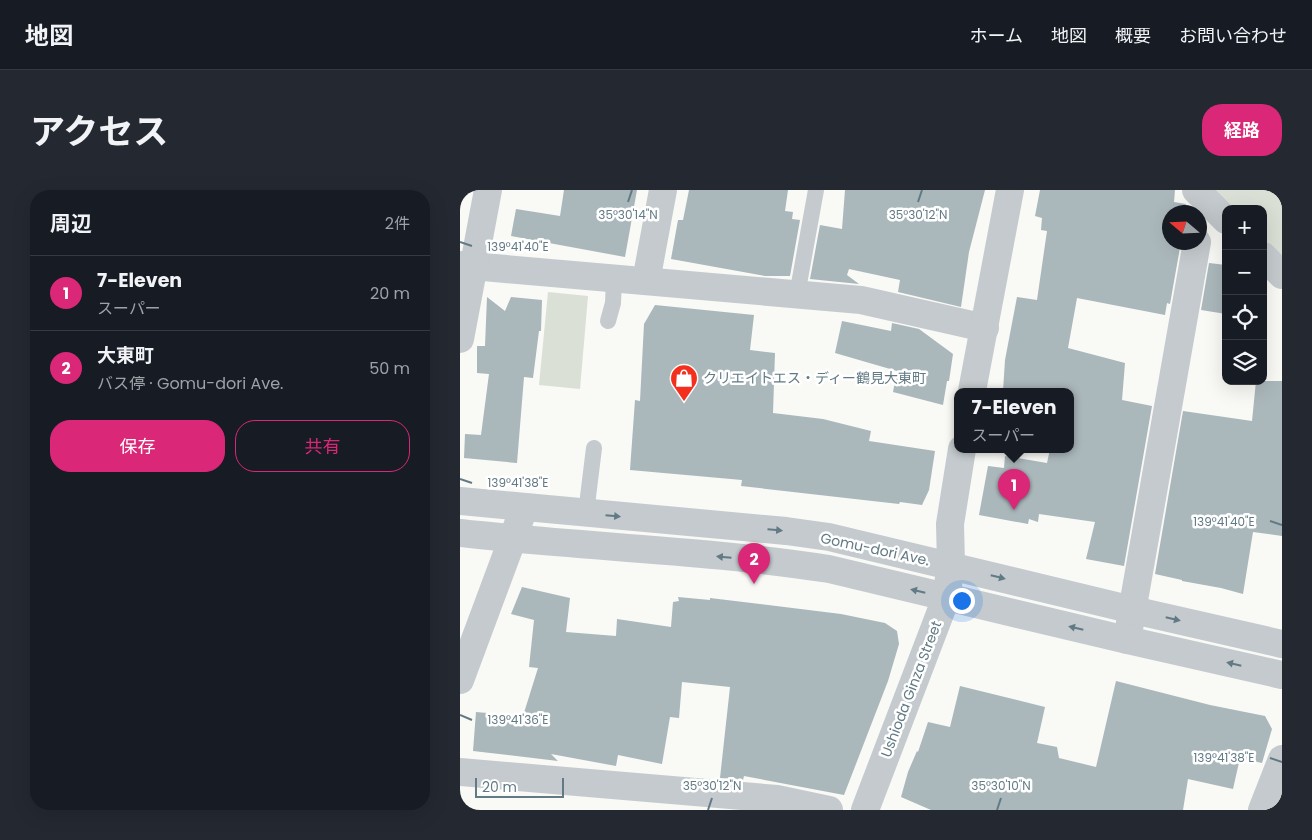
<!DOCTYPE html>
<html lang="ja">
<head>
<meta charset="utf-8">
<style>
	body { margin:0; font-family:Poppins,"Noto Sans JP",sans-serif; background:#242831; color:#f1f3f6 }
	.controls { position:absolute; right:15px; top:15px; display:grid; overflow:hidden; border-radius:10px; box-shadow:0 5px 20px #0002 }
	.controls button { width:45px; height:45px; display:grid; place-items:center; padding:0; border:0; border-bottom:1px solid #363941; background:#171b24; color:#f1f3f6; font:25px sans-serif }
	.compass { position:absolute; left:702px; top:15px; width:45px; height:45px; border-radius:50%; background:#171b24; box-shadow:0 5px 20px #0002; rotate:289deg }
	.scale { position:absolute; left:15px; bottom:12px; width:89px; box-sizing:border-box; padding-left:5px; border:2px solid #617a84; border-top:0; font-size:14px; line-height:18px; white-space:nowrap; color:#617a84; -webkit-text-stroke:4px #fff; paint-order:stroke }
	.you { position:absolute; left:501px; top:410px; width:18px; height:18px; margin:-12px; border:4px solid #fff; border-radius:50%; background:#1a73e8; box-shadow:0 0 0 8px #1a73e833 }
	.badge { display:grid; place-items:center; width:32px; height:32px; border-radius:50%; background:#db2777; color:#fff; font-size:16px; font-weight:700 }
	.pin { position:absolute; translate:-50% -41px; filter:drop-shadow(0 1px 2px #0008) }
	.pin::after { content:''; position:absolute; top:26px; width:18px; height:15px; background:inherit; clip-path:polygon(0 0,100% 0,50% 100%) }
	.popup { position:absolute; left:494px; top:198px; width:120px; height:65px; box-sizing:border-box; display:grid; place-content:center; border-radius:10px; background:#171b24; filter:drop-shadow(0 1px 4px #0005); font-size:16px; white-space:nowrap; color:#9ea1a6 }
	.popup b { font-size:19px; color:#f1f3f6 }
	.popup::after { content:''; position:absolute; left:50%; top:100%; margin-left:-10px; border:10px solid transparent; border-top-color:#171b24 }
	.list { margin:0; padding:0; list-style:none }
	h2 { display:flex; justify-content:space-between; align-items:center; height:65px; margin:0; padding:0 20px; font-size:21px }
	h2 small { font-size:16px; font-weight:400; color:#9ea1a6 }
	.list li { display:grid; grid-template-columns:32px 1fr auto; gap:15px; align-items:center; box-sizing:border-box; height:75px; padding:0 20px; border-top:1px solid #363941 }
	.list b { display:block; font-size:19px; white-space:nowrap }
	.list p { margin:0; font-size:16px; white-space:nowrap; color:#9ea1a6 }
	.list em { font-size:16px; font-style:normal; color:#9ea1a6 }
	.actions { display:flex; gap:10px; padding:15px 20px }
	.actions a { flex:1; padding:11px 0; border:1px solid #db2777; border-radius:20px; text-align:center; font-size:18px; color:#db2777 }
	.actions .main { background:#db2777; color:#fff }
	.icon { flex:none; width:28px; height:28px; fill:none; stroke:currentColor; stroke-width:2; stroke-linecap:round; stroke-linejoin:round }
	.map { position:relative; flex:none; width:822px; height:620px; overflow:hidden; border-radius:20px }
	header { display:flex; align-items:center; gap:30px; box-sizing:border-box; height:70px; padding:0 25px; background:#171b24; border-bottom:1px solid #363941 }
	header strong { font-size:24px }
	nav { display:flex; gap:28px; margin-inline-start:auto; font-size:18px }
	.intro { display:flex; align-items:center; justify-content:space-between; box-sizing:border-box; height:120px; padding:0 30px }
	h1 { margin:0; font-size:35px }
	.button { padding:12px 22px; border-radius:20px; background:#db2777; color:#fff; font-size:18px; font-weight:700 }
	main { display:flex; gap:30px; padding:0 30px }
	aside { flex:1; background:#171b24; border-radius:20px; box-shadow:0 5px 20px #0002 }
	.map>svg:first-child { display:block }
	.green { fill:#dae0d5 }
	.building { fill:#aab7bb }
	.lines { fill:none; stroke-linecap:round; stroke-linejoin:round }
	.service { stroke:#c4cacd; stroke-width:16 }
	.minor { stroke:#c4cacd; stroke-width:28 }
	.tertiary { stroke:#c4cacd; stroke-width:28 }
	.oneway { fill:#617a84 }
	.ticks { fill:none; stroke:#617a84; stroke-width:2 }
	.labels { text-anchor:middle; dominant-baseline:central; stroke-width:5; stroke-linejoin:round; paint-order:stroke }
	.poi-label { font-size:14px; fill:#617a84; stroke:#fff; text-anchor:start }
	.street-label { font-size:14px; fill:#617a84; stroke:#fff }
	.ticks-label { font-size:12px; text-anchor:middle; fill:#617a84; stroke:#fff; stroke-width:5; stroke-linejoin:round; paint-order:stroke }
</style>
</head>
<body>
<header>
<strong>地図</strong>
<nav><a>ホーム</a><a>地図</a><a>概要</a><a>お問い合わせ</a></nav>
</header>
<div class="intro"><h1>アクセス</h1><a class="button">経路</a></div>
<main>
<aside>
<h2>周辺<small>2件</small></h2>
<ul class="list">
<li><span class="badge">1</span><div><b>7-Eleven</b><p>スーパー</p></div><em>20 m</em></li>
<li><span class="badge">2</span><div><b>大東町</b><p>バス停 · Gomu-dori Ave.</p></div><em>50 m</em></li>
</ul>
<div class="actions"><a class="main">保存</a><a>共有</a></div>
</aside>
<div class="map">
<svg width="822" height="620" viewBox="0 0 822 620">
	<rect width="100%" height="100%" fill="#f9f9f6"/>
	<!-- green -->
	<g class="green">
		<polygon points="750,0 822,0 822,74 803,55 803,19 768,19"/>
		<polygon points="88,102 128,106 120,199 79,195"/>
	</g>
	<!-- building -->
	<g class="building">
		<polygon points="104,0 177,0 165,67 51,46 56,19 100,26"/>
		<polygon points="229,0 328,0 325,21 333,22 332,29 340,30 330,86 305,86 211,69 218,30 223,30"/>
		<polygon points="385,0 525,0 509,62 501,117 438,102 440,90 389,79 387,85 399,94 350,89 360,35 382,39"/>
		<polygon points="580,0 715,0 714,12 726,14 725,22 710,22 710,52 721,52 710,114 707,113 705,125 617,108 608,158 665,173 662,210 692,216 664,376 626,369 635,332 579,324 578,332 569,329 568,334 519,325 528,276 544,278 545,266 587,273 590,259 610,259 610,201 543,201 545,170 557,107 577,110 587,41 581,40 582,28 575,26"/>
		<polygon points="749,73 766,75 766,124 741,120"/>
		<polygon points="27,107 45,121 51,107 82,110 81,141 79,141 73,188 64,187 57,273 4,268 5,244 21,245 29,184 17,183 17,156 25,156"/>
		<polygon points="195,115 294,125 290,160 315,163 313,223 363,229 411,241 409,251 475,261 469,300 462,315 440,312 439,314 281,296 282,290 170,280 175,210 180,211 184,134"/>
		<polygon points="382,131 431,141 432,133 459,139 493,164 489,191 487,191 483,215 433,202 437,181 375,163"/>
		<polygon points="796,191 822,191 822,346 793,342 783,404 761,398 722,391 722,390 695,384 723,221 792,231"/>
		<polygon points="62,397 110,408 106,442 156,446 157,429 211,437 213,412 219,411 218,407 250,410 250,408 381,424 425,433 437,441 439,454 428,491 384,605 284,586 283,590 260,588 270,497 222,492 219,528 210,527 202,574 158,565 156,576 91,564 98,571 13,561 16,522 63,526 78,478 69,477 74,430 51,424"/>
		<polygon points="656,491 750,515 805,526 812,539 802,573 780,568 773,599 728,589 723,620 471,620 441,607 448,582 457,561 458,562 468,532 490,537 500,496 585,517 577,553 597,557 599,568 636,577"/>
	</g>
	<g class="lines">
		<!-- service -->
		<g class="service">
			<polyline points="337,105 356,0"/>
			<polyline points="148,131 153,113 154,88"/>
			<polyline points="126,323 134,258"/>
		</g>
		<!-- minor -->
		<g class="minor">
			<polyline points="736,0 766,30"/>
			<polyline points="803,66 822,85"/>
			<polyline points="0,75 401,110 525,138"/>
			<polyline points="186,91 203,0"/>
			<polyline points="0,149 28,0"/>
			<polyline points="667,450 737,52"/>
			<polyline points="0,490 64,318"/>
			<polyline points="0,582 317,609 369,620"/>
			<polyline points="802,620 822,569"/>
		</g>
		<!-- tertiary -->
		<g class="tertiary">
			<polyline points="512,201 550,0"/>
			<polyline points="0,311 326,341 369,347 673,420 822,454"/>
			<path d="M0,343C123,357 247,360 369,379L667,450L822,485"/>
			<polyline points="405,620 486,408 491,375 490,334 502,259"/>
		</g>
	</g>
	<!-- one-way arrows -->
	<defs><path id="oneway-solid" d="M-6-.8H1V-3.2L6.5 0L1 3.2V.8H-6Z" transform="scale(1.25)"/></defs>
	<g class="oneway">
		<use href="#oneway-solid" transform="translate(153 326) rotate(5)"/>
		<use href="#oneway-solid" transform="translate(315 340) rotate(5)"/>
		<use href="#oneway-solid" transform="translate(264 367) rotate(-175)"/>
		<use href="#oneway-solid" transform="translate(538 387) rotate(14)"/>
		<use href="#oneway-solid" transform="translate(458 401) rotate(-167)"/>
		<use href="#oneway-solid" transform="translate(713 429) rotate(13)"/>
		<use href="#oneway-solid" transform="translate(616 438) rotate(-167)"/>
		<use href="#oneway-solid" transform="translate(774 474) rotate(-167)"/>
	</g>
	<!-- ticks -->
	<path class="ticks" d="M168,12L172,0M458,12L462,0M0,52L12,56M0,289L12,293M810,331L822,335M0,525L12,530M810,568L822,572M248,620L252,608M537,620L541,608"/>
	<!-- icons -->
	<defs>
		<g id="shop-pin" transform="scale(1.4375)"><path d="M0 17L-7.5 6A9.5 9.5 0 1 1 7.5 6Z" fill="#f32f1d" stroke="#fff"/><path d="M-5-2.5h2.3a2.7 3.5 0 0 1 5.4 0H5L5.5 6h-11ZM-1.5-2.5h3a1.5 2.3 0 0 0-3 0Z" fill="#fff"/></g>
	</defs>
	<g fill-rule="evenodd">
		<use href="#shop-pin" x="224" y="188"/>
	</g>
	<g class="labels">
		<!-- poi labels -->
		<g class="poi-label">
			<text x="243" y="188">クリエイトエス・ディー鶴見大東町</text>
		</g>
		<!-- street labels -->
		<g class="street-label">
			<text transform="translate(415 359) rotate(12)">Gomu-dori Ave.</text>
			<text transform="translate(451 499) rotate(-69)">Ushioda Ginza Street</text>
		</g>
	</g>
	<g class="ticks-label">
		<text x="168" y="29">35°30'14"N</text>
		<text x="458" y="29">35°30'12"N</text>
		<text x="58" y="61">139°41'40"E</text>
		<text x="58" y="297">139°41'38"E</text>
		<text x="764" y="336">139°41'40"E</text>
		<text x="58" y="534">139°41'36"E</text>
		<text x="764" y="572">139°41'38"E</text>
		<text x="252" y="600">35°30'12"N</text>
		<text x="541" y="600">35°30'10"N</text>
	</g>
</svg>
<div class="controls">
<button>+</button>
<button>−</button>
<button><svg class="icon" aria-label="locate" viewBox="0 0 24 24"><circle cx="12" cy="12" r="6"/><path d="M12 2v4M12 18v4M2 12h4M18 12h4"/></svg></button>
<button><svg class="icon" aria-label="layers" viewBox="0 0 24 24"><path d="M12 4l9 5-9 5-9-5zM3 14l9 5 9-5"/></svg></button>
</div>
<svg class="compass" viewBox="-18 -18 36 36"><path d="M0-13l5 13h-10z" fill="#e53935"/><path d="M0 13l5-13h-10z" fill="#9ea1a6"/></svg>
<div class="scale">20 m</div>
<div class="you"></div>
<div class="pin badge" style="left:554px;top:320px">1</div>
<div class="popup"><b>7-Eleven</b>スーパー</div>
<div class="pin badge" style="left:294px;top:394px">2</div>
</div>
</main>
</body>
</html>
